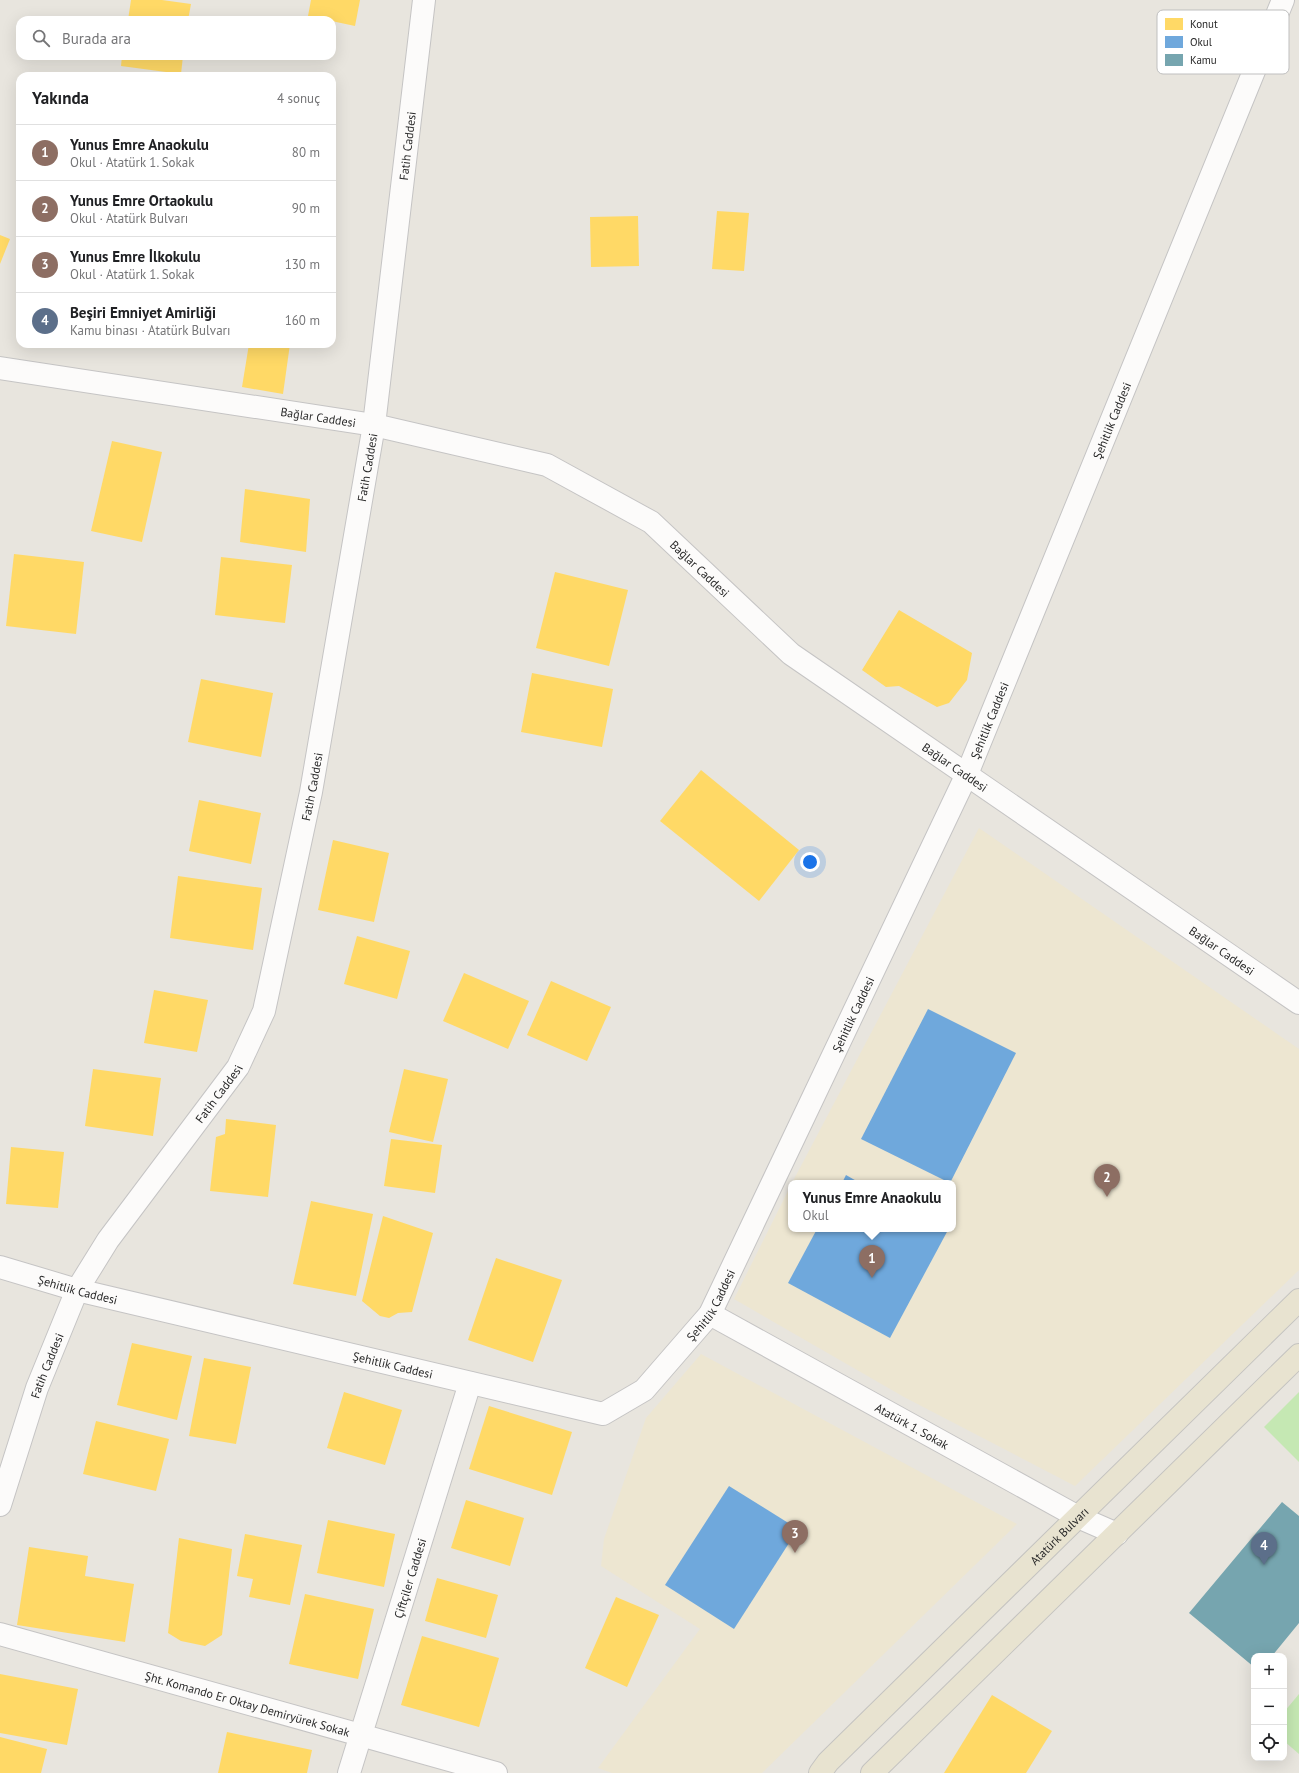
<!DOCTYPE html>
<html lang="tr">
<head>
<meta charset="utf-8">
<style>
	body { margin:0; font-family:"PT Sans",sans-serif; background:#f2f2f2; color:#202124 }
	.controls { position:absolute; right:12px; bottom:12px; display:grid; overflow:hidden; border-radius:8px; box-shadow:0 4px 16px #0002 }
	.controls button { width:36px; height:36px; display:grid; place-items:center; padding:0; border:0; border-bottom:1px solid #e0e0e0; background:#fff; color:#202124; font:20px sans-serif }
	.you { position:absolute; left:810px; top:862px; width:14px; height:14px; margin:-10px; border:3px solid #fff; border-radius:50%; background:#1a73e8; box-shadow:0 0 0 6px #1a73e833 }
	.badge { display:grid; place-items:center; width:26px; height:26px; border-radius:50%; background:#6c6b68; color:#fff; font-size:13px; font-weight:700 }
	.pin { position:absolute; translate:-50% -33px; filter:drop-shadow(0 1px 2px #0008) }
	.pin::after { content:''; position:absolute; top:21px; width:14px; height:12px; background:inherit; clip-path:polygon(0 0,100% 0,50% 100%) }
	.popup { position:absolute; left:788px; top:1180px; width:168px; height:52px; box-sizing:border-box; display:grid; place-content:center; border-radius:8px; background:#fff; filter:drop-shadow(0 1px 3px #0005); font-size:13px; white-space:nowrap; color:#757577 }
	.popup b { font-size:15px; color:#202124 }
	.popup::after { content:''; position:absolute; left:50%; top:100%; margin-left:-8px; border:8px solid transparent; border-top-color:#fff }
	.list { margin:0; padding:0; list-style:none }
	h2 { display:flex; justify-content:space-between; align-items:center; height:52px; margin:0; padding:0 16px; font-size:17px }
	h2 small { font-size:13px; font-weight:400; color:#757577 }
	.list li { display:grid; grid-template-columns:26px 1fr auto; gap:12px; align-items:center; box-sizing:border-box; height:56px; padding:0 16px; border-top:1px solid #e0e0e0 }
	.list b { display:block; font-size:15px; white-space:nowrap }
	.list p { margin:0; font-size:13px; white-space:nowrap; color:#757577 }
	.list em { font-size:13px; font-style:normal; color:#757577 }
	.icon { flex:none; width:22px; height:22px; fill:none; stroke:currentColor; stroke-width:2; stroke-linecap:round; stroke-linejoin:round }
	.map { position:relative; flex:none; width:1299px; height:1773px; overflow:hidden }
	.search { position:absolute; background:#fff; box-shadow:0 4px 16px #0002; left:16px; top:16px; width:320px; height:44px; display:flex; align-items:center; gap:10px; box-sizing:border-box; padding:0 14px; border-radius:12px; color:#757577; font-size:15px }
	.panel { position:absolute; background:#fff; box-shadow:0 4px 16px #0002; left:16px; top:72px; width:320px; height:276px; border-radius:12px }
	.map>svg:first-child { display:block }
	.education { fill:#ede6d1 }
	.green { fill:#c5e8b3 }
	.homes { fill:#ffd966 }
	.schools { fill:#6fa8dc }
	.public { fill:#76a5af }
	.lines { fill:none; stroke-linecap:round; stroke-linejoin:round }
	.minor-casing { stroke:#c5c4c4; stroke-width:24 }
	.major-casing { stroke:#c4c3c0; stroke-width:24 }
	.minor { stroke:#fcfbfa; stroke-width:22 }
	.major { stroke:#e8e3d0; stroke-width:22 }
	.labels { text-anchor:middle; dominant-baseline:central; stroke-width:4; stroke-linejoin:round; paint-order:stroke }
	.street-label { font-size:12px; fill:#292929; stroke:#fff }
	.key { fill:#fff; stroke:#bfbfbf; stroke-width:1 }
	.key-label { font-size:11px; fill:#292929 }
</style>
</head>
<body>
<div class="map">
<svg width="1299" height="1773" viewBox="0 0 1299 1773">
	<rect width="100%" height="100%" fill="#e8e5de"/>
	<!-- education -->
	<g class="education">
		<polygon points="979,828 1299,1049 1299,1270 1075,1486 904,1397 734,1299 791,1185 791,1229 953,1229 953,1183 792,1183"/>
		<polygon points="701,1354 1017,1524 762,1773 612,1773 598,1768 700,1629 601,1566 604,1539 646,1418"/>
	</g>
	<!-- green -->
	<g class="green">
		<polygon points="1299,1392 1299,1462 1264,1427"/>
		<polygon points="1299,1694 1299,1754 1284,1741 1284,1712"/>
	</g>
	<!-- homes -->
	<g class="homes">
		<polygon points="131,0 162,0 191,4 188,20 128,20"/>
		<polygon points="311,0 360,0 355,26 308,16"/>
		<polygon points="122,56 183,56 181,74 121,66"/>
		<polygon points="717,211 749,213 744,271 712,269"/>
		<polygon points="638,216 639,266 591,267 590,217"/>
		<polygon points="0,235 10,239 0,264"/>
		<polygon points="170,344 184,344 184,345 177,346"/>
		<polygon points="249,344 290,344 283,394 242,387"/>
		<polygon points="112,441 162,452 142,542 91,531"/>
		<polygon points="245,489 310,499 306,552 240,542"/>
		<polygon points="14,554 84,562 76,634 6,626"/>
		<polygon points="221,557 292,565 285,623 215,615"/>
		<polygon points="555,572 628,590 609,666 536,648"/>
		<polygon points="899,610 972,653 967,680 949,703 937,707 899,686 886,687 862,670"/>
		<polygon points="532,673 613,689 602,747 521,732"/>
		<polygon points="201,679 273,693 261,757 188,742"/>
		<polygon points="701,770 799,850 759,901 660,821"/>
		<polygon points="199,800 261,813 251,864 189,851"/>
		<polygon points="333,840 389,853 374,922 318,910"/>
		<polygon points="178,876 262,888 253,950 170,938"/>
		<polygon points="357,936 410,951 397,999 344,984"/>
		<polygon points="464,973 529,1001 508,1049 443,1021"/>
		<polygon points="551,981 611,1007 587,1061 527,1035"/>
		<polygon points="154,990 208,1000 197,1052 144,1043"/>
		<polygon points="93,1069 161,1078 153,1136 85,1126"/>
		<polygon points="404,1069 448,1079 433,1142 389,1132"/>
		<polygon points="226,1119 276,1125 268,1197 210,1191 216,1137 225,1134"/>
		<polygon points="391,1139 442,1145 435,1193 384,1186"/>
		<polygon points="11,1147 64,1152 58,1208 6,1204"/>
		<polygon points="311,1201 373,1214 356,1296 293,1284"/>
		<polygon points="383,1216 433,1233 412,1312 398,1313 389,1318 380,1316 362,1301"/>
		<polygon points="496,1258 562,1280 533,1362 468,1340"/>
		<polygon points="132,1343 192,1356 177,1420 117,1405"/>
		<polygon points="204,1358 251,1367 236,1444 189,1436"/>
		<polygon points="344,1392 402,1410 385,1465 327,1448"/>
		<polygon points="489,1406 572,1432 552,1495 469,1469"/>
		<polygon points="96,1421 169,1439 156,1491 83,1474"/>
		<polygon points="466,1500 524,1518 510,1566 451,1548"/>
		<polygon points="328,1520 395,1534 384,1587 317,1573"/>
		<polygon points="245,1534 302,1545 290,1605 249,1597 253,1579 237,1576"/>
		<polygon points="179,1538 232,1549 222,1635 205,1646 181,1641 168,1633"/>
		<polygon points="29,1547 88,1556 85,1576 134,1584 125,1642 17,1625"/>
		<polygon points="437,1578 498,1595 486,1638 425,1621"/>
		<polygon points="305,1594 374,1609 358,1679 289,1664"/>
		<polygon points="616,1597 659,1615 627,1687 585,1668"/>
		<polygon points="422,1636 499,1658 479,1727 401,1705"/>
		<polygon points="0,1674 78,1689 67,1745 0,1733"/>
		<polygon points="992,1695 1052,1731 1026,1773 944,1773"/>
		<polygon points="227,1732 312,1750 307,1773 218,1773"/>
		<polygon points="0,1737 47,1749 41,1773 0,1773"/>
	</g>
	<!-- schools -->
	<g class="schools">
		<polygon points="928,1009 1016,1053 950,1183 861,1139"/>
		<polygon points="846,1175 860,1183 842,1183"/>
		<polygon points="817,1229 948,1230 890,1338 788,1283"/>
		<polygon points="729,1486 798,1529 734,1629 665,1585"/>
	</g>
	<!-- public -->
	<polygon class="public" points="1282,1502 1299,1516 1299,1623 1272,1656 1254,1656 1254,1667 1189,1613"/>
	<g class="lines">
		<!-- minor casing -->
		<g class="minor-casing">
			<g id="minor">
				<path id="s1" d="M0,368L374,425L547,465L651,522L791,654L1299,1003"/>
				<path id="s2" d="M0,1267L77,1290L603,1414L644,1390L710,1314L967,774L1283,0"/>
				<path id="s3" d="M710,1314L1078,1517L1117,1534"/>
				<path id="s4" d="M0,1505L37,1388L77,1290L108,1240L238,1067L264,1011L311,792L374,425L424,0"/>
				<path id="s5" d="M0,1634L496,1773"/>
				<path id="s6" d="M349,1773L470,1383"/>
			</g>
		</g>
		<!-- major casing -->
		<g class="major-casing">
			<g id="major">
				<path id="s7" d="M820,1773L828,1762L1299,1300"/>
				<polyline points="872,1773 1299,1355"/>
			</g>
		</g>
		<!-- minor -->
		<use href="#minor" class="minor"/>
		<!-- major -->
		<use href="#major" class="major"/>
	</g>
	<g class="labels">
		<!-- street labels -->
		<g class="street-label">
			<text stroke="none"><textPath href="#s4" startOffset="1443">Fatih Caddesi</textPath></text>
			<text stroke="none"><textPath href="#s1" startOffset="322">Bağlar Caddesi</textPath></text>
			<text stroke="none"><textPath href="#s2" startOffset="1749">Şehitlik Caddesi</textPath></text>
			<text stroke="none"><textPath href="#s4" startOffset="1119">Fatih Caddesi</textPath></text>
			<text stroke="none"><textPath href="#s1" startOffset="742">Bağlar Caddesi</textPath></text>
			<text stroke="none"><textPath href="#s2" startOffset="1425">Şehitlik Caddesi</textPath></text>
			<text stroke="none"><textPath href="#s1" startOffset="1066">Bağlar Caddesi</textPath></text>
			<text stroke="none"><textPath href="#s4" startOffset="795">Fatih Caddesi</textPath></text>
			<text stroke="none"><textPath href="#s1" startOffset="1390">Bağlar Caddesi</textPath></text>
			<text stroke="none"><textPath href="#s2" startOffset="1101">Şehitlik Caddesi</textPath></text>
			<text stroke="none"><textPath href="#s4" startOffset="471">Fatih Caddesi</textPath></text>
			<text stroke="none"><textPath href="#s2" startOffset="81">Şehitlik Caddesi</textPath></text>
			<text stroke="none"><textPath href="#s2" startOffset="777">Şehitlik Caddesi</textPath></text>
			<text stroke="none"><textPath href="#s2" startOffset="405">Şehitlik Caddesi</textPath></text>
			<text stroke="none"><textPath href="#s4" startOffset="147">Fatih Caddesi</textPath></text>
			<text stroke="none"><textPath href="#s3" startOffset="231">Atatürk 1. Sokak</textPath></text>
			<text stroke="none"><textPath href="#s7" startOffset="337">Atatürk Bulvarı</textPath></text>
			<text stroke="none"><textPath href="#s6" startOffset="204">Çiftçiler Caddesi</textPath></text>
			<text stroke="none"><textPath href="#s5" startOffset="257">Şht. Komando Er Oktay Demiryürek Sokak</textPath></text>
		</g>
	</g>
	<!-- legend -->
	<rect x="1157" y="10" width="132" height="64" rx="6" class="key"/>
	<rect x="1165" y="18" width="18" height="12" fill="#ffd966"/>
	<rect x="1165" y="36" width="18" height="12" fill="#6fa8dc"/>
	<rect x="1165" y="54" width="18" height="12" fill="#76a5af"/>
	<g class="key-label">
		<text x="1190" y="28">Konut</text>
		<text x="1190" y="46">Okul</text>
		<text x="1190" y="64">Kamu</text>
	</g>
</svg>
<div class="controls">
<button>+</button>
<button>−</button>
<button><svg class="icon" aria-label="locate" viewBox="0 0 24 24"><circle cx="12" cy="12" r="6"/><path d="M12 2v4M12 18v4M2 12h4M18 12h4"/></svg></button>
</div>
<div class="you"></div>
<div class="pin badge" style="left:872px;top:1278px;background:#8d6e63">1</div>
<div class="popup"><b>Yunus Emre Anaokulu</b>Okul</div>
<div class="pin badge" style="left:1107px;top:1197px;background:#8d6e63">2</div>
<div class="pin badge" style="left:795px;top:1553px;background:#8d6e63">3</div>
<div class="pin badge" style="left:1264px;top:1565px;background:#5c6f8a">4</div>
<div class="search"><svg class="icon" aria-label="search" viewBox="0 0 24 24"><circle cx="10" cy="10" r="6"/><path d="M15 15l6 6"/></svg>Burada ara</div>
<section class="panel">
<h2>Yakında<small>4 sonuç</small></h2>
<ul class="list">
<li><span class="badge" style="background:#8d6e63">1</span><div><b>Yunus Emre Anaokulu</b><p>Okul · Atatürk 1. Sokak</p></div><em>80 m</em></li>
<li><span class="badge" style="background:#8d6e63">2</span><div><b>Yunus Emre Ortaokulu</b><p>Okul · Atatürk Bulvarı</p></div><em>90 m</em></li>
<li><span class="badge" style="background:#8d6e63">3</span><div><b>Yunus Emre İlkokulu</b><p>Okul · Atatürk 1. Sokak</p></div><em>130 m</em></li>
<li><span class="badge" style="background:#5c6f8a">4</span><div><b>Beşiri Emniyet Amirliği</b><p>Kamu binası · Atatürk Bulvarı</p></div><em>160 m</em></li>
</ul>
</section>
</div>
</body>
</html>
